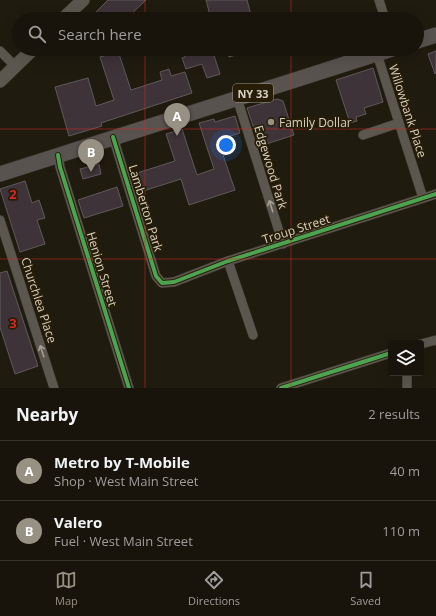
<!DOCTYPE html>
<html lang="en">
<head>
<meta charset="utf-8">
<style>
	body { margin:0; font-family:"Open Sans",sans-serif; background:#211d14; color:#f1f3f6 }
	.controls { position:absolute; right:12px; bottom:12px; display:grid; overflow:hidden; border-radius:4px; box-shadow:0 4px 16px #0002 }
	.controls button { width:36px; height:36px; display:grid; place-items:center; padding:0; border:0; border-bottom:1px solid #36332c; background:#18140b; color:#f1f3f6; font:20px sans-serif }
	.you { position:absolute; left:226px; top:145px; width:14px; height:14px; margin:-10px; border:3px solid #fff; border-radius:50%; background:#1a73e8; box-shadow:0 0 0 6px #1a73e833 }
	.badge { display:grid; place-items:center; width:26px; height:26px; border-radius:50%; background:#979184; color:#fff; font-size:13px; font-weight:700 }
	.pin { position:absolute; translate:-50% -33px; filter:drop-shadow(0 1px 2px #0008) }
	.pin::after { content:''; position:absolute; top:21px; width:14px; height:12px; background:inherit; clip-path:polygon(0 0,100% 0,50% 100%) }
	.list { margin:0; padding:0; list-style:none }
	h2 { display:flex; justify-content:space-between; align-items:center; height:52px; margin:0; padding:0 16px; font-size:17px }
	h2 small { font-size:13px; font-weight:400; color:#9f9e9d }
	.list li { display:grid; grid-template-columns:26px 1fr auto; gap:12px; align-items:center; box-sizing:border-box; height:60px; padding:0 16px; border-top:1px solid #36332c }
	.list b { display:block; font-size:15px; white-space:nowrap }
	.list p { margin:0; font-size:13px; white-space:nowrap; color:#9f9e9d }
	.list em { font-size:13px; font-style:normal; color:#9f9e9d }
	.icon { flex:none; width:22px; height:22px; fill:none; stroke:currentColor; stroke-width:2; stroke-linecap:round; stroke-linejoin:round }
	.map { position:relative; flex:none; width:436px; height:388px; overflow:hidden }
	.search { position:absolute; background:#18140b; box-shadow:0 4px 16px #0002; left:12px; right:12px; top:12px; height:44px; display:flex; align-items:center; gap:10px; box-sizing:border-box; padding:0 14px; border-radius:22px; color:#9f9e9d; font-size:15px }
	.sheet { height:172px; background:#18140b }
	nav { display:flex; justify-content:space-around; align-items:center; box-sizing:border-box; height:56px; border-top:1px solid #36332c; background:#18140b; font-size:11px; color:#9f9e9d }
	nav a { display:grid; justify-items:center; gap:2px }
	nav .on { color:#979184 }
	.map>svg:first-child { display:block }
	.building { fill:#3d3338; stroke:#5f5a59 }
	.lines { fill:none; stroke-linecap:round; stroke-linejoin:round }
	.minor-casing { stroke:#3b372f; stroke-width:10 }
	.secondary-casing { stroke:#3b372f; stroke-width:14 }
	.primary-casing { stroke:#3b372f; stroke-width:16 }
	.minor { stroke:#5c574e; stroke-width:9 }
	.secondary { stroke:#5c574e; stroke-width:13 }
	.primary { stroke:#59534f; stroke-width:15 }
	.cycleway-casing { stroke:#281e07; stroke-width:6 }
	.cycleway { stroke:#4ca352; stroke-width:4 }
	.oneway { stroke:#a6a094 }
	.grid { fill:none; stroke:#d62828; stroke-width:1; stroke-opacity:0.55 }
	.poi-dot { fill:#979184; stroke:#281e07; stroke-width:1.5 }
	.labels { text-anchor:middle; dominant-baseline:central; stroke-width:3.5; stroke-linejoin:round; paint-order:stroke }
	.shield { fill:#281e07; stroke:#a29b8b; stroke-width:1 }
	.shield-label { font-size:11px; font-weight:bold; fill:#d7d0c3 }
	.street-label { font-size:12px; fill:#d7d0c3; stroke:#281e07 }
	.poi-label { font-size:12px; fill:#d7d0c3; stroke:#281e07; text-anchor:start }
	.grid-label { font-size:13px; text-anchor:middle; font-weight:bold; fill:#d62828; stroke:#281e07; stroke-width:3.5; stroke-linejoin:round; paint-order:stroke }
</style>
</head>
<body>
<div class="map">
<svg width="436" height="388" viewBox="0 0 436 388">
	<rect width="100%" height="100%" fill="#201b0f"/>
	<!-- building -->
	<g class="building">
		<polygon points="108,0 146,0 126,19 89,19"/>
		<polygon points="206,0 247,0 252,19 211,19"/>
		<polygon points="183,49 212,49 220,74 207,78 202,64 186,69 182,58 185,57"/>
		<polygon points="226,49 250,49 250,51 229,57"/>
		<polygon points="118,51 131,90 162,80 160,72 169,69 171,76 185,72 192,93 101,123 102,126 69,136 55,87 88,78 96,106 114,100 100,57"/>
		<polygon points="436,51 436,73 435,74 428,54"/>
		<polygon points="373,68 383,102 364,108 366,114 356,117 357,121 350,123 336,80"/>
		<polygon points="277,99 283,101 294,135 260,146 247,108"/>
		<polygon points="235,116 240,133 221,139 226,155 223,155 235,190 189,205 181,179 140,192 134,174 175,161 166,134 182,129 197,175 214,169 199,123 214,119 215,122"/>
		<polygon points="99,164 101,174 83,179 80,169"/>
		<polygon points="25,181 32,203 39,200 45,218 37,220 45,244 20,252 0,189"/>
		<polygon points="117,187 123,206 84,218 78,200"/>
		<polygon points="7,271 38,366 15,374 0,327 0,273"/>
	</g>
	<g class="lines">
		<!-- minor casing -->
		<g class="minor-casing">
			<g id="minor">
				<polyline points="379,0 385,19"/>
				<polyline points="0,51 15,66"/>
				<polyline points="377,54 423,198"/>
				<polyline points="237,98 283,244"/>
				<polyline points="363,135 399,123"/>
				<polyline points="113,137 156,276 162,283 174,282 228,261 436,194"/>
				<polyline points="58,155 60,167 129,388"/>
				<polyline points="0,220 54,388"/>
				<polyline points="228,261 253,335"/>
				<polyline points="421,344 436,340"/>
				<polyline points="407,373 407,388"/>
				<polyline points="281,388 391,353"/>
			</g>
		</g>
		<!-- secondary casing -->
		<g class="secondary-casing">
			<g id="secondary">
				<polyline points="63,19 83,0"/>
				<polyline points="0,81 33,49"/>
			</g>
		</g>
		<!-- primary casing -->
		<g class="primary-casing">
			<g id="primary">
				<polyline points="417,41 436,35"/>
				<polyline points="0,174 392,49"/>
			</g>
		</g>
		<!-- minor -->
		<use href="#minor" class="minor"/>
		<!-- secondary -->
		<use href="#secondary" class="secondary"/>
		<!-- primary -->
		<use href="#primary" class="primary"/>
		<!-- cycleway casing -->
		<g class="cycleway-casing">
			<g id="cycleway">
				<polyline points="113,137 156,276 162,283 174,282 228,261 436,194"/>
				<polyline points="58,155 60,167 129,388"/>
				<polyline points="281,388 391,353"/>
			</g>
		</g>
		<!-- cycleway -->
		<use href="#cycleway" class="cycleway"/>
	</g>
	<!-- one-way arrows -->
	<defs><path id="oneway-shaft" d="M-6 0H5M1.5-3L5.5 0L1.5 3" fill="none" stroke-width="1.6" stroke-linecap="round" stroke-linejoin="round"/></defs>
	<g class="oneway">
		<use href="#oneway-shaft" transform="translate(271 206) rotate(-107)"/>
		<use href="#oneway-shaft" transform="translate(42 351) rotate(-108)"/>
	</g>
	<!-- grid -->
	<path class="grid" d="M145,0V19M291,0V19M145,49V388M291,49V388M0,129H436M0,259H436"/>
	<!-- markers -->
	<circle class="poi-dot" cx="271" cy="122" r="4"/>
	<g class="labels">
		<!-- shield labels -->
		<rect class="shield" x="233" y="84" width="40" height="18" rx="3"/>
		<g class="shield-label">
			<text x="253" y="93">NY 33</text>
		</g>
		<!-- street labels -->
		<g class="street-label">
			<text transform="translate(408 111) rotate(72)">Willowbank Place</text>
			<text transform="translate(271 167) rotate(73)">Edgewood Park</text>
			<text transform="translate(146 208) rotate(73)">Lamberton Park</text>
			<text transform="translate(296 229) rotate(-18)">Troup Street</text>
			<text transform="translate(102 269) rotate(73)">Henion Street</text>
			<text transform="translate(39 300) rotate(72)">Churchlea Place</text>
		</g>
		<!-- poi labels -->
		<g class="poi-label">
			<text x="279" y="122">Family Dollar</text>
		</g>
	</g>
	<g class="grid-label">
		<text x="13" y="199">2</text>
		<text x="13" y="328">3</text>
	</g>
</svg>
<div class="controls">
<button><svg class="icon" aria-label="layers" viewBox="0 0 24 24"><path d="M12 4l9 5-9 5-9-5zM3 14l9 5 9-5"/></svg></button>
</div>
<div class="you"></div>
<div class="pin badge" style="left:177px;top:136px">A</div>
<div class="pin badge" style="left:91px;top:172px">B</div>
<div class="search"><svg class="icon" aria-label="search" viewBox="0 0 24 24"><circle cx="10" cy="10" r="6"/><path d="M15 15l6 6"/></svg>Search here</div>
</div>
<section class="sheet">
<h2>Nearby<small>2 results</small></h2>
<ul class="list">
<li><span class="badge">A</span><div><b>Metro by T-Mobile</b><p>Shop · West Main Street</p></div><em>40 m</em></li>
<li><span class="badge">B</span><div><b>Valero</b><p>Fuel · West Main Street</p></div><em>110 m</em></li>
</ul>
</section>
<nav>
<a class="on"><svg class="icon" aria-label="map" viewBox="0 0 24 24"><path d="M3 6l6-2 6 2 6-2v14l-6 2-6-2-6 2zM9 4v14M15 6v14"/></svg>Map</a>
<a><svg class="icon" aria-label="directions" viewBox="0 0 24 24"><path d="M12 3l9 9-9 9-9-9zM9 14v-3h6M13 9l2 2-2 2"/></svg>Directions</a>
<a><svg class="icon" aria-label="saved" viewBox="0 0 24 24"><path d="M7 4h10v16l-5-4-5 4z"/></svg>Saved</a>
</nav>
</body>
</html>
